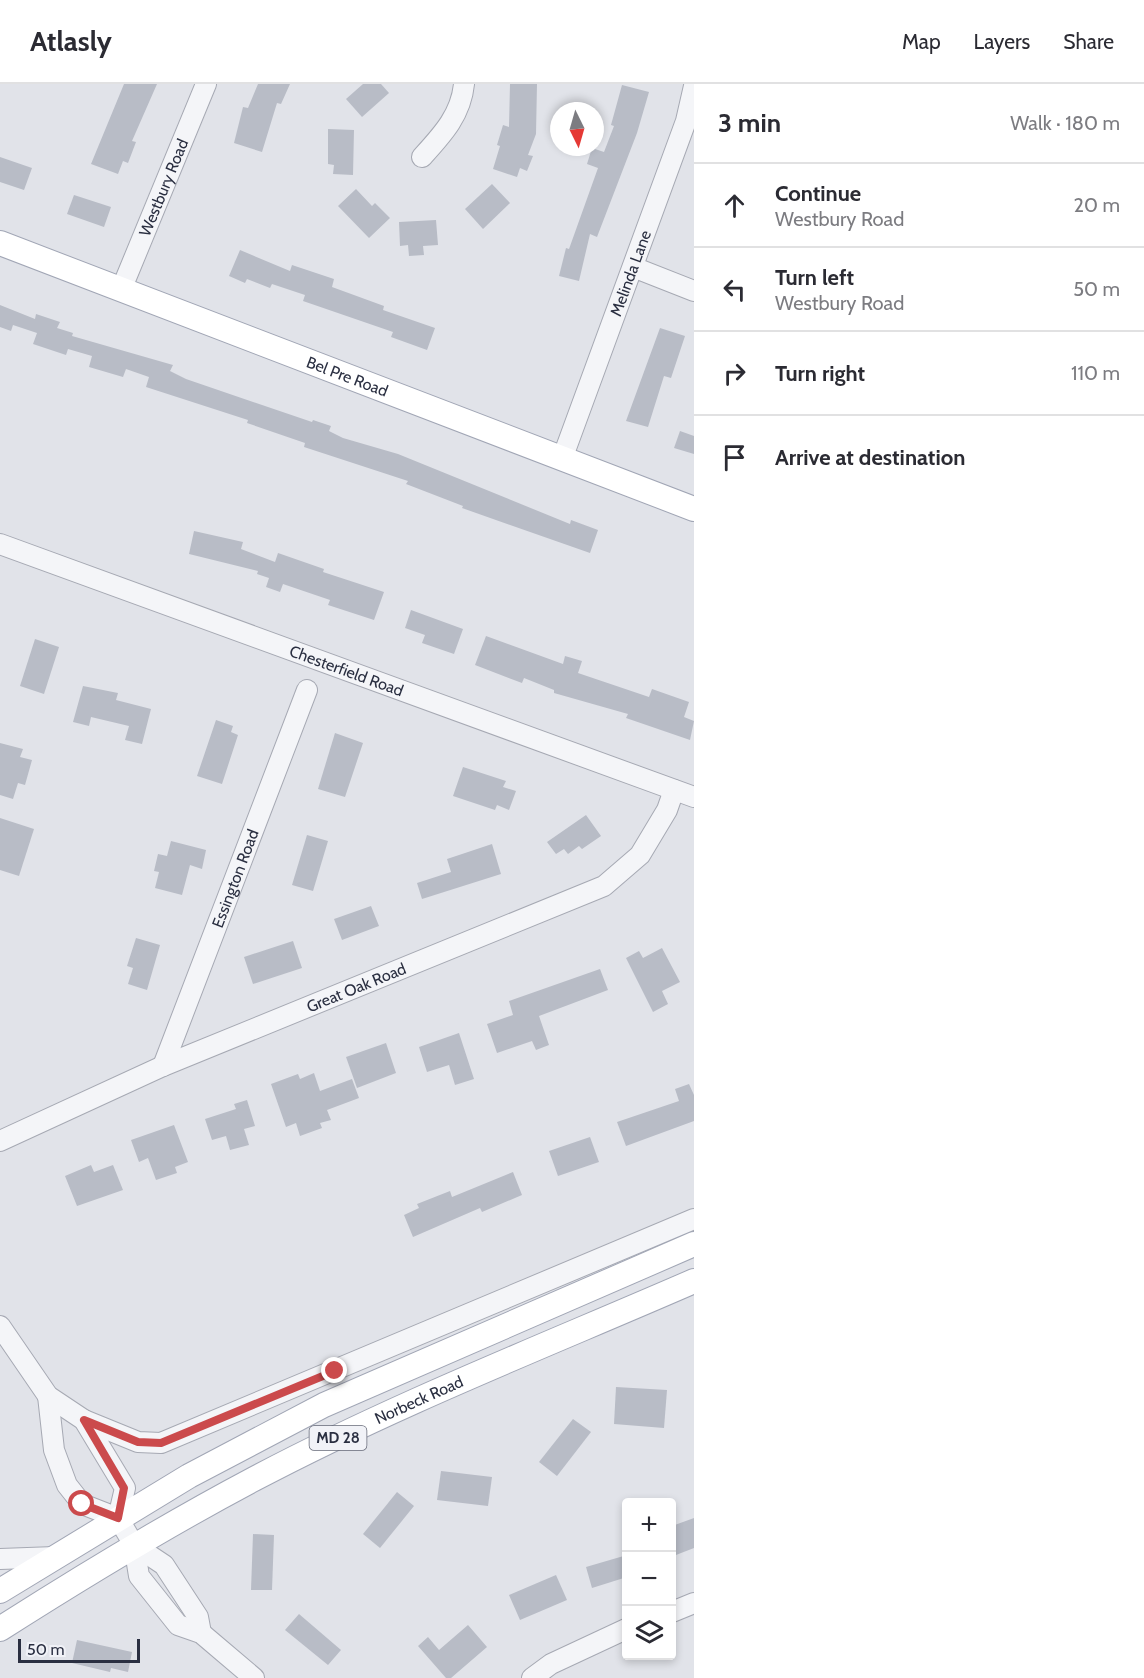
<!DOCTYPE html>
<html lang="en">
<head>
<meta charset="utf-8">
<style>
	body { margin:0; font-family:Cabin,sans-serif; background:#f7f7f7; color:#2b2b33 }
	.controls { position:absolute; right:18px; bottom:18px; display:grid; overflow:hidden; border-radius:6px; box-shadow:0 3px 9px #0003 }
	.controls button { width:54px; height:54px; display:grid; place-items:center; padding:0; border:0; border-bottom:2px solid #e1e1e2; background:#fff; color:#2b2b33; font:30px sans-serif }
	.compass { position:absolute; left:550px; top:18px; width:54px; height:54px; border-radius:50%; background:#fff; box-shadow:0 3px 9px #0003; rotate:175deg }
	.scale { position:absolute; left:18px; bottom:15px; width:122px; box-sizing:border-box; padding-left:6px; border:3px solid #2a2f41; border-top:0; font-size:16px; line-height:21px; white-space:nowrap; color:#2a2f41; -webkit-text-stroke:4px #f1f2f7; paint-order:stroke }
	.stop { position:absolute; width:18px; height:18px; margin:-14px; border:4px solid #cb4a4c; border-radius:50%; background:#fff }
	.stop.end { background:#cb4a4c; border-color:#fff; box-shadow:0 2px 6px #0008 }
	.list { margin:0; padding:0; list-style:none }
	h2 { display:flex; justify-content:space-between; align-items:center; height:78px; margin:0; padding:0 24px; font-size:26px }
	h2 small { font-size:20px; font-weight:400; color:#7c7c81 }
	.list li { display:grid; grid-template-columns:39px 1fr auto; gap:18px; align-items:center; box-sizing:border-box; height:84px; padding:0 24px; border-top:2px solid #e1e1e2 }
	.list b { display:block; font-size:22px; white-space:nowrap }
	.list p { margin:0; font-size:20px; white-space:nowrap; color:#7c7c81 }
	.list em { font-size:20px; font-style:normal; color:#7c7c81 }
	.icon { flex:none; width:33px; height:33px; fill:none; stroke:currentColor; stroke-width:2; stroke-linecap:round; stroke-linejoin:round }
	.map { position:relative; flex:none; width:694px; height:1594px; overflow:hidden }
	header { display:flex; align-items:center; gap:36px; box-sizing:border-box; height:84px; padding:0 30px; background:#fff; border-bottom:2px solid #e1e1e2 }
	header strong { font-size:28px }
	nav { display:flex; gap:33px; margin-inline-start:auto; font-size:21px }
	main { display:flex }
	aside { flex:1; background:#fff }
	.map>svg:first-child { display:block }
	.building { fill:#b8bcc6 }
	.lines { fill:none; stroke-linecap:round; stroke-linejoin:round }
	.minor-casing { stroke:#a6a9b3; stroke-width:22 }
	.major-casing { stroke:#a1a6b5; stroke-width:26 }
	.minor { stroke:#f4f5f8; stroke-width:20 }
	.major { stroke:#fff; stroke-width:24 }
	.route { stroke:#cb4a4c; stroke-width:8 }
	.labels { text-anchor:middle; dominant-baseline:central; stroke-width:4.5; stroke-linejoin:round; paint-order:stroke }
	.shield { fill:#f1f2f7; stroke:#666a78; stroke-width:1.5 }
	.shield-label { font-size:15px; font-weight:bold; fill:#2a2f41 }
	.street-label { font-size:16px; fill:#2a2f41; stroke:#f1f2f7 }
</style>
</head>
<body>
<header>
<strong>Atlasly</strong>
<nav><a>Map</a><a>Layers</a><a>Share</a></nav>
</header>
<main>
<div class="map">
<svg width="694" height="1594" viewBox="0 0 694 1594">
	<rect width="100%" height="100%" fill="#e1e3e9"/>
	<!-- building -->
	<g class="building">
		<polygon points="124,0 157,0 132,57 136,58 128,79 123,77 118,90 91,80"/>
		<polygon points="258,0 290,0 281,20 277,19 262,68 234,59 243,23 248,24"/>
		<polygon points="363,0 381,0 389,9 362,33 346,15"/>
		<polygon points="510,0 537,0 536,50 528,71 533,72 527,87 520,84 517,93 493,85 500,62 497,61 503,41 509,43"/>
		<polygon points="622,1 649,8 637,49 597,153 590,150 579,197 559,192 566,164 569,165 598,84 587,80 592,64 604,68 614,42 611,41"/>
		<polygon points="328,45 354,46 353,91 333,90 334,81 328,80"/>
		<polygon points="0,73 32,84 24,106 0,98"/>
		<polygon points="492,100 510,119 483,145 465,125"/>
		<polygon points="356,105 372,122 375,119 390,134 369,154 338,122"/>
		<polygon points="74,111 111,123 104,143 67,130"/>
		<polygon points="436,136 438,161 423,162 424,171 409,172 408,161 400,162 399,138"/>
		<polygon points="240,166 290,187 292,181 334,195 332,203 384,222 383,226 435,244 427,266 391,253 393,248 303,217 305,211 272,200 270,204 247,195 245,199 229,192"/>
		<polygon points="0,221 35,235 36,230 60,238 57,244 73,249 72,252 173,281 170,287 186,295 312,338 313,336 331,342 329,347 343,354 398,370 570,440 571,436 598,446 590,469 462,424 463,422 406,400 408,397 304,363 305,359 247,339 248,336 146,303 149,293 126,285 123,293 89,283 92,272 68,265 66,271 33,260 37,249 13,241 11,247 0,243"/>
		<polygon points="660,244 685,252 671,294 664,292 648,343 626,337"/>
		<polygon points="680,347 694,352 694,370 674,364"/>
		<polygon points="194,447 243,458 241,465 275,478 278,469 324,485 323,488 384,508 374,536 328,521 330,516 283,500 280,508 266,503 269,494 257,490 258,487 189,470"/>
		<polygon points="411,526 463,545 454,570 422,559 425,551 405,544"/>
		<polygon points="486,552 563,580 565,572 582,577 578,589 649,613 652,605 689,618 684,633 694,637 690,656 626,634 628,630 554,609 554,606 524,594 522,599 475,581"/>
		<polygon points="35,555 59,563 44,610 20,602"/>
		<polygon points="83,602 118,609 116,616 151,625 142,660 125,656 129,642 91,633 89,642 73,638"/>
		<polygon points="216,636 233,642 231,648 238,651 222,700 197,692"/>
		<polygon points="335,649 363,659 345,713 318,705"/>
		<polygon points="0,659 23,665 20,673 32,676 25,701 18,699 13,715 0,711"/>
		<polygon points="463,683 506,697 503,703 516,707 509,726 497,721 495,726 453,712"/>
		<polygon points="586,731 601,752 582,765 579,762 568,770 564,765 556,770 547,758"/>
		<polygon points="0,734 34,745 19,792 0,786"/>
		<polygon points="307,751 328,757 313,807 292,801"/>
		<polygon points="171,757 206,766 202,785 190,781 182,811 155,804 159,788 154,787 158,770 167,772"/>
		<polygon points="492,760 501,790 422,815 417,799 451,788 447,775"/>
		<polygon points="371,822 379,842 342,856 334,835"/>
		<polygon points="136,854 160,861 147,906 128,900 133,884 127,882"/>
		<polygon points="293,857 302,884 253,900 244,873"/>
		<polygon points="662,864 680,898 662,907 668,920 653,928 626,874 639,867 643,874"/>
		<polygon points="600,885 608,906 539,932 549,961 536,966 532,957 497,969 487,940 513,931 509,917"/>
		<polygon points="459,949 474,995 455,1001 449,981 427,988 419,963"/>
		<polygon points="386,959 396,989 357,1004 346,973"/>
		<polygon points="314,989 320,1007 352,995 359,1014 327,1026 331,1036 320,1039 322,1044 300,1052 296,1039 286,1043 271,1000 298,990 300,995"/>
		<polygon points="689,1000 694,1011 694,1037 626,1062 617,1038 679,1017 675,1005"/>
		<polygon points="247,1016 255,1042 244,1045 249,1061 230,1066 226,1052 212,1056 205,1035 236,1025 234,1020"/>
		<polygon points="174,1041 188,1078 175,1083 177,1089 156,1096 148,1074 139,1078 131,1056"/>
		<polygon points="590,1053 599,1078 558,1092 549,1067"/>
		<polygon points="91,1081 94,1088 113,1081 123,1106 77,1122 65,1092"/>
		<polygon points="513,1088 522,1111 482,1128 480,1124 413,1153 404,1131 419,1124 417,1120 450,1107 452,1113"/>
		<polygon points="616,1303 667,1306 664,1344 614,1340"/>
		<polygon points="573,1335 591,1348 557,1392 539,1378"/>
		<polygon points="441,1387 492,1393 488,1422 437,1416"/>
		<polygon points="397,1408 414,1422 380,1464 363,1450"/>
		<polygon points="694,1434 694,1464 676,1471 672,1460 672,1442"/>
		<polygon points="253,1450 274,1451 272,1506 251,1506"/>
		<polygon points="627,1471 627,1493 592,1504 586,1483"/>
		<polygon points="556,1491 567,1516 520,1536 509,1511"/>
		<polygon points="299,1530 341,1566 328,1581 285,1546"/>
		<polygon points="468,1541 487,1563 451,1594 446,1594 418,1562 428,1553 439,1566"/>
		<polygon points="77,1556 132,1568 128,1588 111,1584 110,1588 72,1579"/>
	</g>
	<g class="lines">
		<!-- minor casing -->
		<g class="minor-casing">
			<g id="minor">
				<path d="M422,73C442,51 461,31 464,0"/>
				<polyline points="633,183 694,207"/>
				<path id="s1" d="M121,206L206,0"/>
				<path id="s2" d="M562,375L686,37L694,2"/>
				<path id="s3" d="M0,460L694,713"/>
				<path id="s4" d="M163,982L307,606"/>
				<path id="s5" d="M0,1057L163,982L604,802L640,771L667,726L674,706"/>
				<polyline points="0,1242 48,1312 84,1336 125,1404 118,1434"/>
				<polyline points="48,1312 54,1366 67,1401 82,1420 118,1434 134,1461 139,1492 178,1541 201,1549 254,1594"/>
				<polyline points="84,1336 138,1358 161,1359 694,1135"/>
				<polyline points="134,1461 164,1481 198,1533 201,1549"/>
				<polyline points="0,1475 55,1473"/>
				<polyline points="672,1528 694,1519"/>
				<polyline points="532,1594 551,1580 626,1545"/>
			</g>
		</g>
		<!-- major casing -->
		<g class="major-casing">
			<g id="major">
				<path id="s6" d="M0,159L694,425"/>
				<polyline points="0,1507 189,1392 324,1321 694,1160"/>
				<path id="s7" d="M0,1545C83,1492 167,1441 254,1395C396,1320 547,1261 694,1197"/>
			</g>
		</g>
		<!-- minor -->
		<use href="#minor" class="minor"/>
		<!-- major -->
		<use href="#major" class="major"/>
	</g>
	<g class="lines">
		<!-- route -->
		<polyline class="route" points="82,1420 118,1434 124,1404 84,1336 138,1358 161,1359 335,1287"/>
	</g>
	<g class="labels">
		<!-- shield labels -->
		<rect class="shield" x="309.5" y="1342" width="57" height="24" rx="4.5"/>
		<g class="shield-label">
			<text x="338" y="1354">MD 28</text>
		</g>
		<!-- street labels -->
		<g class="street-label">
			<text stroke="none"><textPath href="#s1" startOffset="111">Westbury Road</textPath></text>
			<text stroke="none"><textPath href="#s2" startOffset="198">Melinda Lane</textPath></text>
			<text stroke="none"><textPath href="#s6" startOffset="372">Bel Pre Road</textPath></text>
			<text stroke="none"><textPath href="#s3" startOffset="369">Chesterfield Road</textPath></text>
			<text stroke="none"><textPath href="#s4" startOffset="201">Essington Road</textPath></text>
			<text stroke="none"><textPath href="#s5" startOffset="388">Great Oak Road</textPath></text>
			<text stroke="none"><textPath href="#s7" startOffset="478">Norbeck Road</textPath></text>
		</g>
	</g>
</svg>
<div class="controls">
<button>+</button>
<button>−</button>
<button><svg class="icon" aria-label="layers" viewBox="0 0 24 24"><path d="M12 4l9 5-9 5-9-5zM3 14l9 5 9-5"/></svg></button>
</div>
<svg class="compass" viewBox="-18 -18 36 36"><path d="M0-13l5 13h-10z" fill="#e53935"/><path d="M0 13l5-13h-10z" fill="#7c7c81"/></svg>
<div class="scale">50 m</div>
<div class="stop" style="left:82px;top:1420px"></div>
<div class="stop end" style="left:335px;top:1287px"></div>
</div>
<aside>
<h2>3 min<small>Walk · 180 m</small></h2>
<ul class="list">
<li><svg class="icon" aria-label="ahead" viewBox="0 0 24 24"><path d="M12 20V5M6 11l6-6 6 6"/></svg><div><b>Continue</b><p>Westbury Road</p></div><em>20 m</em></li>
<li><svg class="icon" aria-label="left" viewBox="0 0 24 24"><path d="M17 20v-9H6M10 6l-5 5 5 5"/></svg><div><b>Turn left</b><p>Westbury Road</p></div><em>50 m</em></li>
<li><svg class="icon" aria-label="right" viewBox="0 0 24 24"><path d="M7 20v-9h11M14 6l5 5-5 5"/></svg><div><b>Turn right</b></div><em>110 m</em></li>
<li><svg class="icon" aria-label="arrive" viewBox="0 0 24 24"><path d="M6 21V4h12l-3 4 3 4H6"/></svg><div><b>Arrive at destination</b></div></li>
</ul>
</aside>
</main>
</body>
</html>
